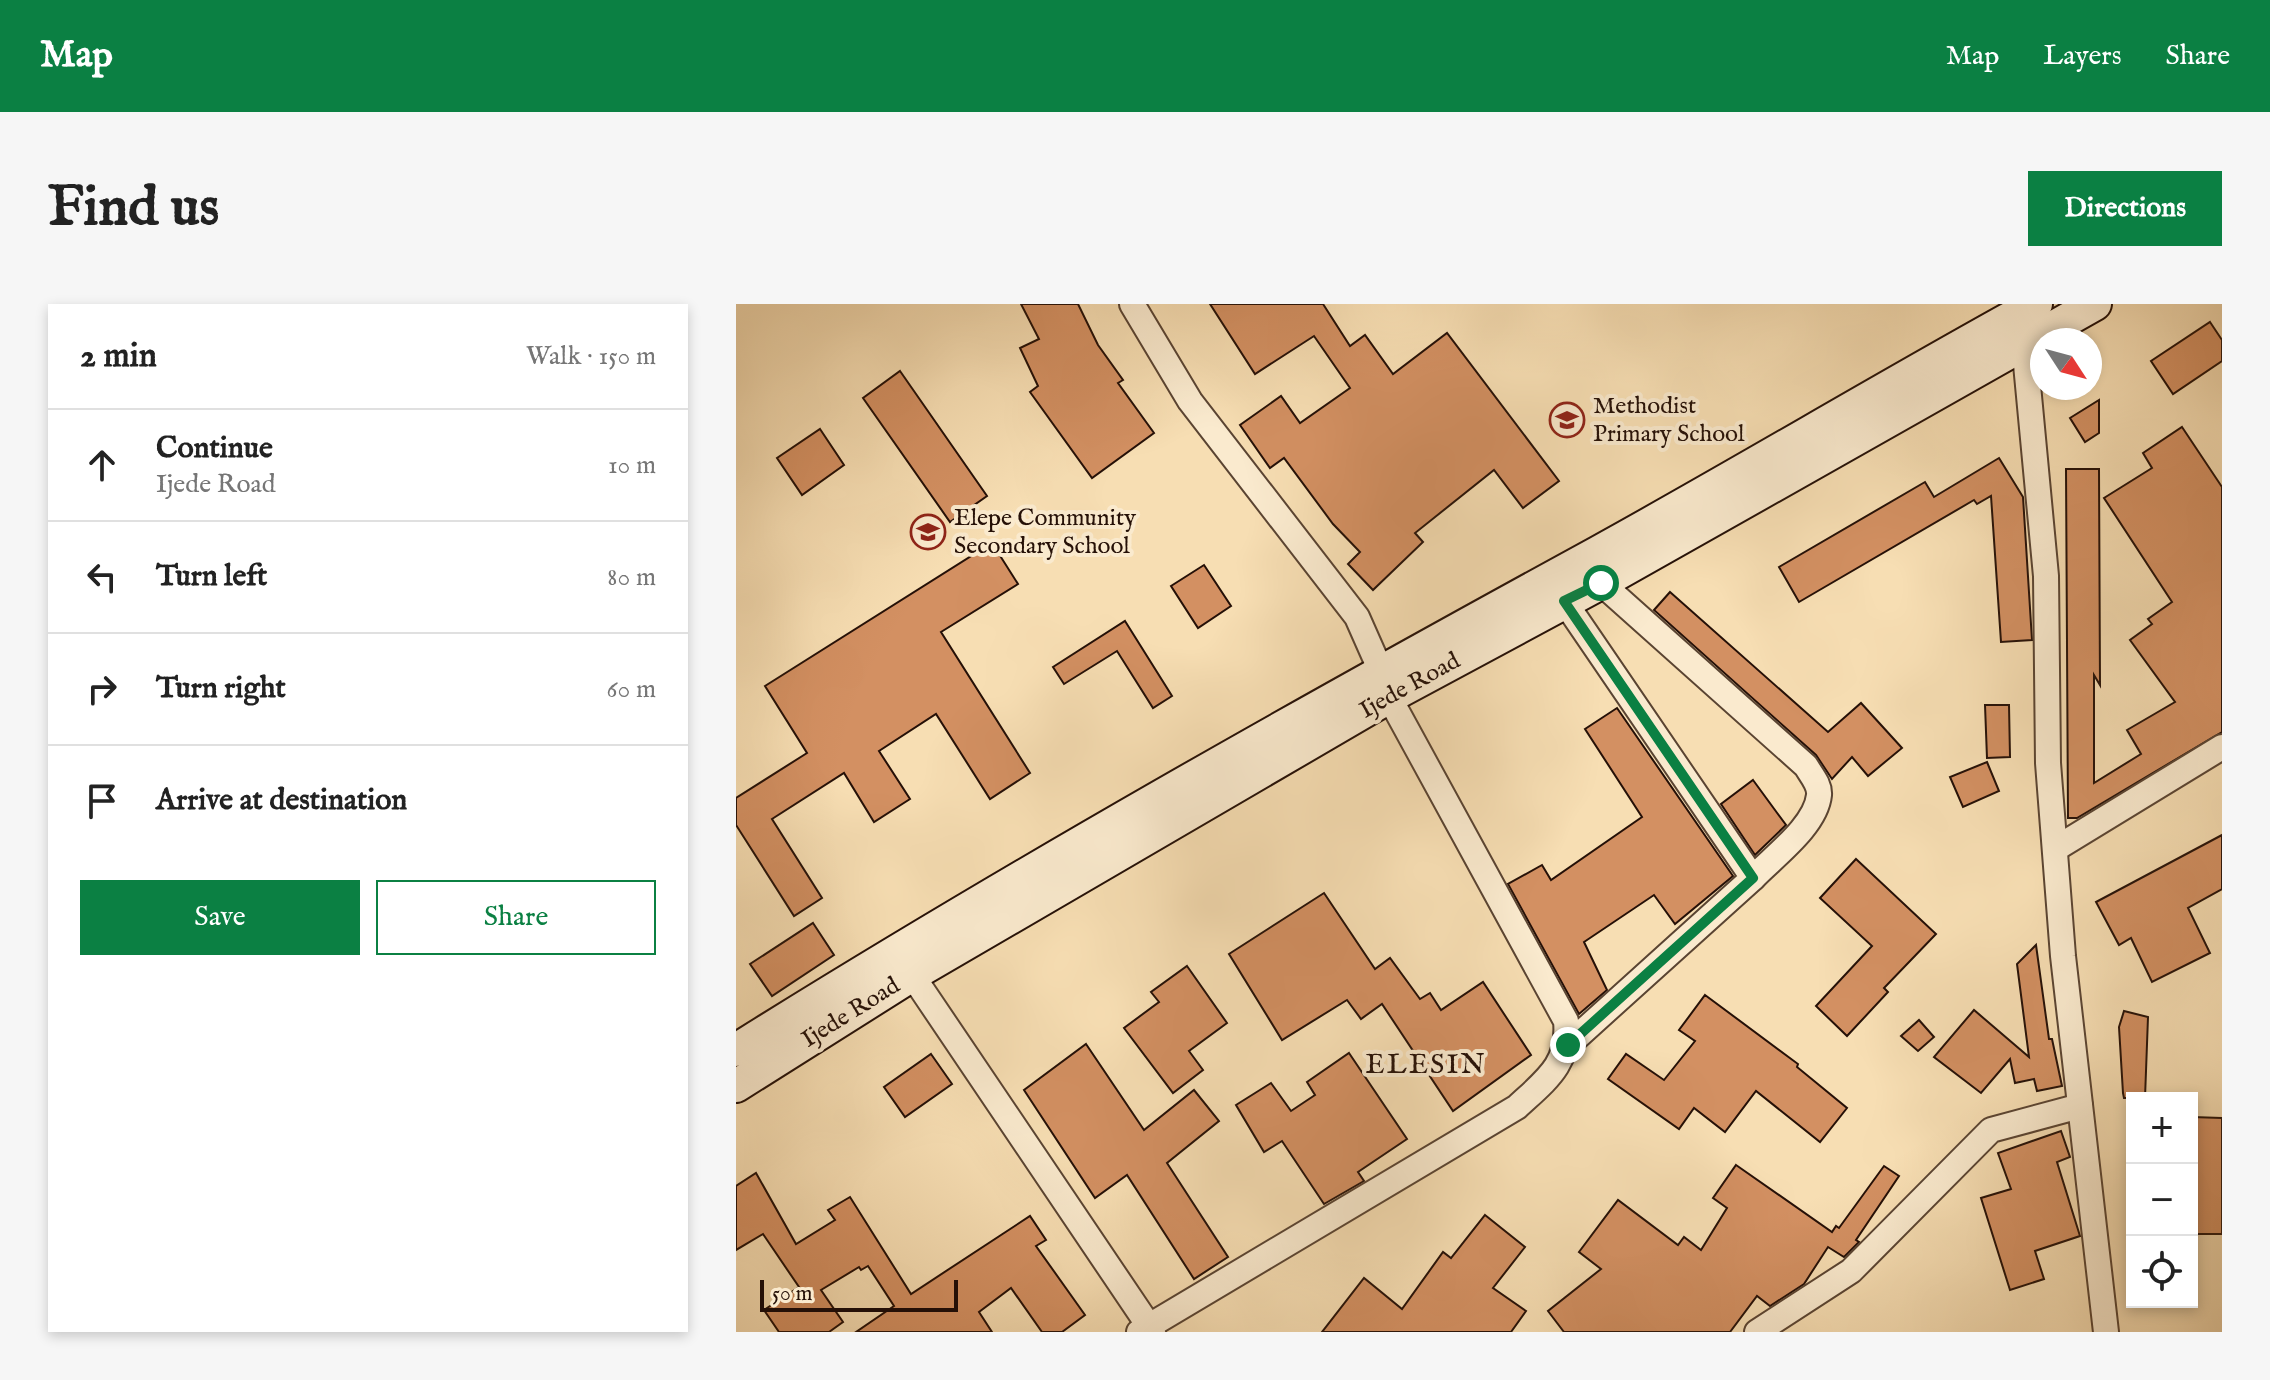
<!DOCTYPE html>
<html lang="en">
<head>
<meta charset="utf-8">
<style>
	body { margin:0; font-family:"IM FELL English",serif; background:#f6f6f6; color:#222 }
	.controls { position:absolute; right:24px; bottom:24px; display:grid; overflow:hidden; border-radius:0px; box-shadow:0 4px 12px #0003 }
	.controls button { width:72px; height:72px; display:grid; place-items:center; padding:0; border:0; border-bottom:2px solid #e0e0e0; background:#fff; color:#222; font:40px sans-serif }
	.compass { position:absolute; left:1294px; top:24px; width:72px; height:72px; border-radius:50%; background:#fff; box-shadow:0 4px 12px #0003; rotate:126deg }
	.scale { position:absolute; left:24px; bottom:20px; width:198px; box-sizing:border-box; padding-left:8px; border:4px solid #251007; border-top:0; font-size:22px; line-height:28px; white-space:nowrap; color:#251007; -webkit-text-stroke:6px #faeace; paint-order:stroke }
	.stop { position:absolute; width:24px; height:24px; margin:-18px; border:6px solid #0b8043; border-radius:50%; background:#fff }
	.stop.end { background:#0b8043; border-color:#fff; box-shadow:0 2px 8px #0008 }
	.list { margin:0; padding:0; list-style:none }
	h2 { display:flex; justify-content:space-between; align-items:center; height:104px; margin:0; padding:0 32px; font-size:34px }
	h2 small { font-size:26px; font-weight:400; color:#767676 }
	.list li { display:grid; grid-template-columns:52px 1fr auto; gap:24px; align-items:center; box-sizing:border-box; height:112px; padding:0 32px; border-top:2px solid #e0e0e0 }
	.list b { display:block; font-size:30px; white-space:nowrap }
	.list p { margin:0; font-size:26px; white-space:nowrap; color:#767676 }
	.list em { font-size:26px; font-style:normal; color:#767676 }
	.actions { display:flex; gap:16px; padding:24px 32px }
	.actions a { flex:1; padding:18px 0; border:2px solid #0b8043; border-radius:0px; text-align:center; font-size:28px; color:#0b8043 }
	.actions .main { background:#0b8043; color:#fff }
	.icon { flex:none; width:44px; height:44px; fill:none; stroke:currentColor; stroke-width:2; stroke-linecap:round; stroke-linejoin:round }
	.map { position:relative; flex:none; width:1486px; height:1028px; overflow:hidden; border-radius:0px }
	header { display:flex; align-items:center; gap:48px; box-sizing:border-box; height:112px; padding:0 40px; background:#0b8043; color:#fff }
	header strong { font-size:38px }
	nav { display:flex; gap:44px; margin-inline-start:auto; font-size:28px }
	.intro { display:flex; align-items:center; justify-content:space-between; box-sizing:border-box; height:192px; padding:0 48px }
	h1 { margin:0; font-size:56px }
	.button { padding:20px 36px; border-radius:0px; background:#0b8043; color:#fff; font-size:28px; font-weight:700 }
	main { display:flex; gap:48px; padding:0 48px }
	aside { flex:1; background:#fff; border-radius:0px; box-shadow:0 4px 12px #0003 }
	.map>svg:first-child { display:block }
	.building { fill:#d39062; stroke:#251007; stroke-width:2 }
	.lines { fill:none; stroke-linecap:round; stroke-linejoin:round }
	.minor-casing { stroke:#5a4432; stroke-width:28 }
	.secondary-casing { stroke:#251007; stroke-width:36 }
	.minor { stroke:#faeace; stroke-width:24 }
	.secondary { stroke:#faeace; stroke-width:32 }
	.route { stroke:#0b8043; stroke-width:10 }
	.labels { text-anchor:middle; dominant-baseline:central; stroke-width:8; stroke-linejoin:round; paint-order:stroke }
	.poi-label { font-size:24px; fill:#251007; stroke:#faeace; text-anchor:start }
	.street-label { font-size:24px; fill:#251007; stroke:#faeace }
	.quarter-label { font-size:28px; letter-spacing:2px; fill:#251007; stroke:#faeace }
</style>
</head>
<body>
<header>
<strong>Map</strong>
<nav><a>Map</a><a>Layers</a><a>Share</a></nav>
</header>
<div class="intro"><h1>Find us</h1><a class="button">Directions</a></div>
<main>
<aside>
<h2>2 min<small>Walk · 150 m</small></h2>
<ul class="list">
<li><svg class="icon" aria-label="ahead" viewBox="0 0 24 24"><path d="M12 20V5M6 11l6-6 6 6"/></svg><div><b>Continue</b><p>Ijede Road</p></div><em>10 m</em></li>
<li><svg class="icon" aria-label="left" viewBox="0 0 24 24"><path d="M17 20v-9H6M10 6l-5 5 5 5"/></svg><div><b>Turn left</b></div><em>80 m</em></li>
<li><svg class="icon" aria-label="right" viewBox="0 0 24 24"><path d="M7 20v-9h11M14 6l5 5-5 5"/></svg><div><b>Turn right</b></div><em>60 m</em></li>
<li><svg class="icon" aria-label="arrive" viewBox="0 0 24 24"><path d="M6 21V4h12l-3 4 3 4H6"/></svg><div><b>Arrive at destination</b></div></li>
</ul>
<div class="actions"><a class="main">Save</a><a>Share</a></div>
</aside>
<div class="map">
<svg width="1486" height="1028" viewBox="0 0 1486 1028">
	<rect width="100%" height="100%" fill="#f7deb3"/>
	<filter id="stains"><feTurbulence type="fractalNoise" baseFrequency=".0025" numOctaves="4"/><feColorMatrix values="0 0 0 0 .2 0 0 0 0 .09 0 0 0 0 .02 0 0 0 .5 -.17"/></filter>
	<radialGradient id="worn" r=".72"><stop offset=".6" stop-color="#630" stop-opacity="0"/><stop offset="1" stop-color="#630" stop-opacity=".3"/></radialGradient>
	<!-- building -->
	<g class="building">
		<polygon points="285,0 342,0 362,41 387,76 382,79 418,129 356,174 294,88 302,82 284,44 303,35"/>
		<polygon points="474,0 587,0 614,42 629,31 657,70 711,29 823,177 787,204 758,166 679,229 687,238 637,286 612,260 624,248 597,220 548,154 534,164 504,121 545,92 564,119 614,84 578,32 519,70"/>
		<polygon points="1474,18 1486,36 1486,57 1437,90 1415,57"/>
		<polygon points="164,67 251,192 214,218 127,94"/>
		<polygon points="1363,96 1363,129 1349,138 1334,114"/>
		<polygon points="1446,123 1486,183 1486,428 1341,514 1332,514 1330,165 1363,165 1364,381 1358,371 1358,479 1405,450 1391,426 1439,398 1394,336 1416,320 1412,315 1436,298 1368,194 1416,164 1407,149"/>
		<polygon points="84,125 108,161 66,191 41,154"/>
		<polygon points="1263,154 1287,193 1296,336 1265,338 1255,192 1241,200 1238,196 1063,298 1043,263 1189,178 1198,193"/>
		<polygon points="256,239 282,280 205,328 294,469 254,495 200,410 143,447 174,495 138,518 108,469 36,515 86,594 58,612 0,521 0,494 71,449 29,382"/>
		<polygon points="468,261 495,302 462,324 435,282"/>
		<polygon points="934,288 1092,428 1125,399 1166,444 1132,472 1116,453 1096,475 1080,451 918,306"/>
		<polygon points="389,317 436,392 417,404 381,347 328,380 317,363"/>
		<polygon points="1249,401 1273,401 1274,453 1251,454"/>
		<polygon points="881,404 997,572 939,620 918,591 848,638 871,686 843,710 772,580 806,561 815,576 906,513 849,425"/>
		<polygon points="1251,458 1263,487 1227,503 1214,473"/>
		<polygon points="1017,476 1050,521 1019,551 985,500"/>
		<polygon points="1486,531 1486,585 1452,604 1474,649 1416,678 1395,634 1383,641 1360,598"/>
		<polygon points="1120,555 1200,630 1148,684 1152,688 1111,732 1080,702 1136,642 1084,594"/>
		<polygon points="588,589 639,665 654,654 684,695 694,689 705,706 747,678 795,751 717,807 646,700 625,715 611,696 546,736 493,650"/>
		<polygon points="77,619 98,651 36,692 14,660"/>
		<polygon points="1300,641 1313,735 1316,735 1326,782 1301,787 1298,775 1279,779 1274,755 1245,789 1198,753 1238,706 1293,753 1281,660"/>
		<polygon points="451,662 491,719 453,747 467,766 437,789 388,724 423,698 415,688"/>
		<polygon points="969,691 1062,760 1061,763 1111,804 1084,838 1020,787 989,828 958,804 943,825 872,775 890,750 928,776 959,737 943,726"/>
		<polygon points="1388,707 1412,713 1409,794 1388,794 1387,789 1383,723"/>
		<polygon points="1183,716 1198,733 1182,747 1165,732"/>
		<polygon points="350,740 408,826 458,786 483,817 431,859 492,953 458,975 391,871 359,894 288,786"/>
		<polygon points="613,749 671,835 622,868 628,877 588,900 546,837 528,848 500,801 535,779 555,807 579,791 571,778"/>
		<polygon points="195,750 216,780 169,813 148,783"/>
		<polygon points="1456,813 1486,814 1486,930 1456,930"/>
		<polygon points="1325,827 1334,853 1321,858 1344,932 1299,947 1308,975 1274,986 1245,894 1275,885 1262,849"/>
		<polygon points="1000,861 1096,928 1100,922 1103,924 1148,862 1163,872 1120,936 1123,938 1108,953 1092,943 1068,980 1034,1002 1021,992 994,1028 828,1028 812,1007 865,965 843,948 882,896 942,941 948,933 965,946 991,904 977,894"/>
		<polygon points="20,869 60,940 99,916 92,906 114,893 175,990 294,912 310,936 300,942 349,1011 326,1028 306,1028 275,984 243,1008 256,1028 120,1028 158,1002 132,962 125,966 123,963 85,986 107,1018 93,1028 43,1028 28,1006 63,983 27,930 0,946 0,882"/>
		<polygon points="749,911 789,943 757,984 790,1007 775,1028 586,1028 628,974 666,1005 707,948 715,954"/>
	</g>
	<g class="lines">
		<!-- minor casing -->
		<g class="minor-casing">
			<g id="minor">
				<polyline points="396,0 454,97 621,313 644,365"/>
				<polyline points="1288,39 1310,272 1312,459 1327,652 1370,1028"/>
				<path d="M865,279L1070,462C1075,471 1084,480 1083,491C1080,522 1037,553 1017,574"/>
				<polyline points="828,297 1017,574 832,741"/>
				<polyline points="1319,545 1486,443"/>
				<polyline points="176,671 417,1028"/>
				<path d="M403,1028L781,803C810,776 834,760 830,717L653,393"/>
				<polyline points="1021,1028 1115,967 1255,826 1344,802"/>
			</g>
		</g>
		<!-- secondary casing -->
		<g class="secondary-casing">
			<g id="secondary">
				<path d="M0,746C281,570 570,408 861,249C1008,168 1152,81 1300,0"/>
				<polyline points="0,782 176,671 653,393 865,279 1359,0"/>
			</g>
		</g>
		<!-- minor -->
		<use href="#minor" class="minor"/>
		<!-- secondary -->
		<use href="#secondary" class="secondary"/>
	</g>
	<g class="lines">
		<!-- route -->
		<polyline class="route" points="832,741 1017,574 828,297 865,279"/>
	</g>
	<!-- icons -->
	<defs>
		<g id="school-ring" transform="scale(1.8)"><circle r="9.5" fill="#faeace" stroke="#8f2418" stroke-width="1.5"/><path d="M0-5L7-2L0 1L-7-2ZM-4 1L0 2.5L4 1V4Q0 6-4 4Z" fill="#8f2418"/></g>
	</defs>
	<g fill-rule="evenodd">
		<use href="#school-ring" x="831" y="116"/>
		<use href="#school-ring" x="192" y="228"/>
	</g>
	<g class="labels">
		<!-- poi labels -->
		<g class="poi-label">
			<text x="857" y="102">Methodist<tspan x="857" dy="28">Primary School</tspan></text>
			<text x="218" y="214">Elepe Community<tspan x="218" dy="28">Secondary School</tspan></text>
		</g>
		<!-- street labels -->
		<g class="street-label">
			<text transform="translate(674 382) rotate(-29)">Ijede Road</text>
			<text transform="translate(115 709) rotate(-32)">Ijede Road</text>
		</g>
		<!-- quarter labels -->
		<g class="quarter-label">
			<text x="690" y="761">ELESIN</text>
		</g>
	</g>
	<rect width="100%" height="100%" filter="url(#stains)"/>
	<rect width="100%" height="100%" fill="url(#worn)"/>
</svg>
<div class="controls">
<button>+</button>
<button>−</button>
<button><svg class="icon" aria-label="locate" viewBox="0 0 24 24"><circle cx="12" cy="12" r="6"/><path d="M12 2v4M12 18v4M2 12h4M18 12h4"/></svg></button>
</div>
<svg class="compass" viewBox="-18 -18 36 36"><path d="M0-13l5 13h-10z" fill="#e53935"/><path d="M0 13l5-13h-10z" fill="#767676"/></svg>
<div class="scale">50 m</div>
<div class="stop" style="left:865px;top:279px"></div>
<div class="stop end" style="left:832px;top:741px"></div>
</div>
</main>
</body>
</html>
